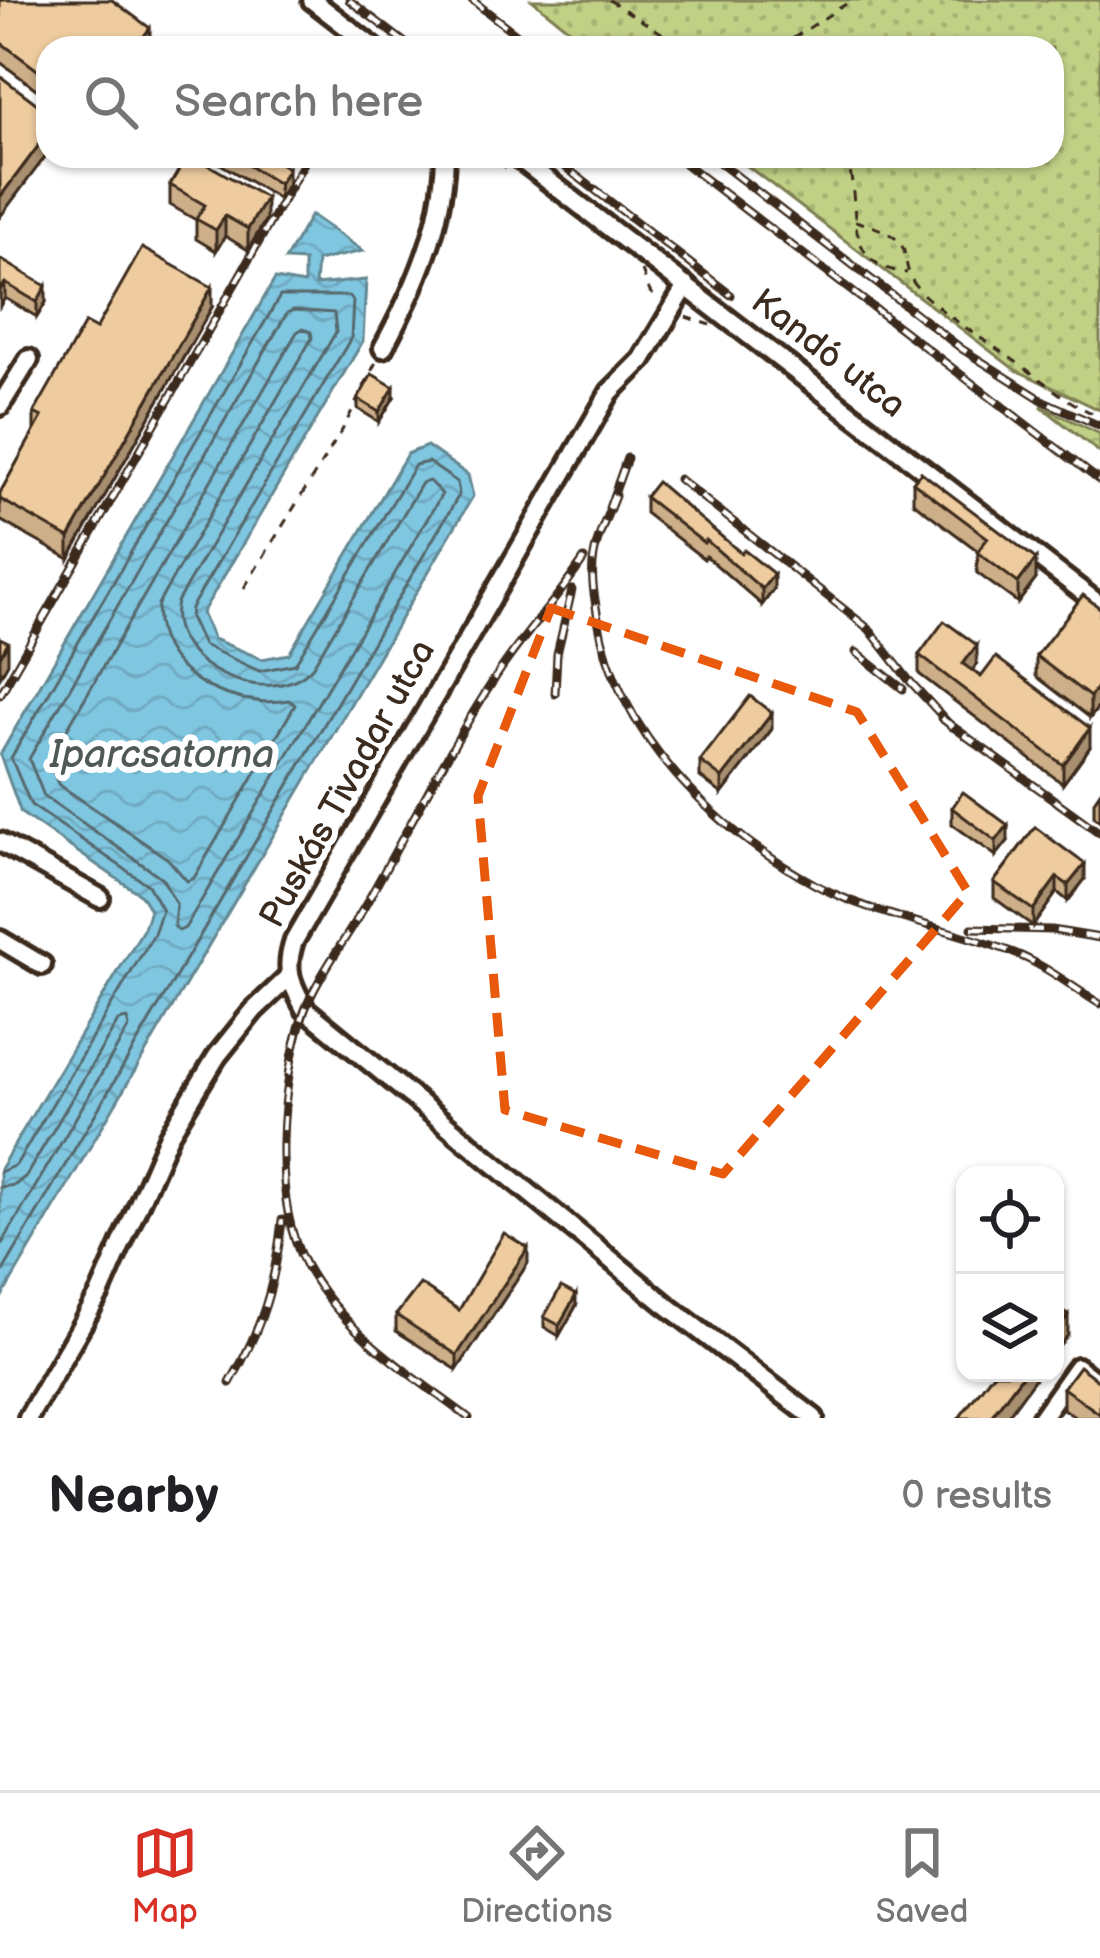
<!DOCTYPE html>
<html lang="en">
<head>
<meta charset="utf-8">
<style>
	body { margin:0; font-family:"Balsamiq Sans",sans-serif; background:#f6f6f6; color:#202124 }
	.controls { position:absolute; right:36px; bottom:36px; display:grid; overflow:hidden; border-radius:24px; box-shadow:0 3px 9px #0004 }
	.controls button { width:108px; height:108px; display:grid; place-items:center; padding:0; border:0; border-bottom:3px solid #e0e0e0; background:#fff; color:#202124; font:60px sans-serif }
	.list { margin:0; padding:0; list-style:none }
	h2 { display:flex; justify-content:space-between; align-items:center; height:156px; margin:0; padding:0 48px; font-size:51px }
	h2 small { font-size:39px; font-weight:400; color:#757577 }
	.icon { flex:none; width:66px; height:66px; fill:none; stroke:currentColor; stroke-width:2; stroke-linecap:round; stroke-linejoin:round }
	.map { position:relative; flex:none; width:1100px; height:1418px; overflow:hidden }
	.search { position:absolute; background:#fff; box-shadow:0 3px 9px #0004; left:36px; right:36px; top:36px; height:132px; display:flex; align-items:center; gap:30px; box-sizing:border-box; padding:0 42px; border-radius:36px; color:#757577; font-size:45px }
	.sheet { height:372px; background:#fff }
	nav { display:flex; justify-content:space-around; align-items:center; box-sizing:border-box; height:168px; border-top:3px solid #e0e0e0; background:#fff; font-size:33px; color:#757577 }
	nav a { display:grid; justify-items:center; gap:6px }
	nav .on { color:#d93025 }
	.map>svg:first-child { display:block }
	.green { fill:url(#green-dots); stroke:#7e7e52; stroke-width:3 }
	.forest { fill:url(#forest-crowns); stroke:#7e7e52; stroke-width:3 }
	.water { fill:url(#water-waves); stroke:#648892; stroke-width:3 }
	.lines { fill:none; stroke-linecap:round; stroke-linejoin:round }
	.shore { stroke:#56686c; stroke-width:3 }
	.minor-casing { stroke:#3b2a1e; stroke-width:26 }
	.path { stroke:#3b2a1e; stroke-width:3; stroke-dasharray:9 9; stroke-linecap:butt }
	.minor { stroke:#fff; stroke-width:16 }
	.rail-casing { stroke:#3b2a1e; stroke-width:9 }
	.rail { stroke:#fff; stroke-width:4.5; stroke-dasharray:14; stroke-linecap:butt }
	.wall { fill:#cdaf89; stroke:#3b2a1e; stroke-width:3 }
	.shaded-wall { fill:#a78f6f; stroke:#3b2a1e; stroke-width:3 }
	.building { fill:#eecc9f; stroke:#3b2a1e; stroke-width:3 }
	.marked { fill:none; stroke:#e8590c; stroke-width:9; stroke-dasharray:24 15; stroke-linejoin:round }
	.labels { text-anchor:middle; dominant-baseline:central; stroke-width:12; stroke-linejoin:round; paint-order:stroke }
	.street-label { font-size:36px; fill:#3b2a1e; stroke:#fff }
	.water-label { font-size:39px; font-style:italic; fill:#4f5958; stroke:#fff }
</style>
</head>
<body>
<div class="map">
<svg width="1100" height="1418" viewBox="0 0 1100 1418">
	<defs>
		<pattern id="green-dots" width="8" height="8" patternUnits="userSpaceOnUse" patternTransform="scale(3)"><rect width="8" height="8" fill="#c0d186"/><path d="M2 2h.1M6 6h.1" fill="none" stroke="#a6b473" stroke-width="1.8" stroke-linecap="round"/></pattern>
		<pattern id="forest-crowns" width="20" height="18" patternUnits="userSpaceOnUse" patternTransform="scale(3)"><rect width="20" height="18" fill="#c0d186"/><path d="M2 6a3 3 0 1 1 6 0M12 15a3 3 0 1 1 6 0" fill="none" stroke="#a6b473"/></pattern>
		<pattern id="water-waves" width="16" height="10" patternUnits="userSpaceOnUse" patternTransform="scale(3)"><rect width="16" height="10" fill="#7fc6e0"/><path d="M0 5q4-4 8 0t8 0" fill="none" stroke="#6faac0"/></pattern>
	</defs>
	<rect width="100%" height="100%" fill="#fff"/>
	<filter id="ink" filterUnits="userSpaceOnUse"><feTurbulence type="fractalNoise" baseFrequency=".00833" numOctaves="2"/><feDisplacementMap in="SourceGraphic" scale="24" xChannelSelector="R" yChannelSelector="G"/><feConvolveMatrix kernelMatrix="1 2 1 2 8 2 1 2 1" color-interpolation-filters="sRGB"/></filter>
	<g filter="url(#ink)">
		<!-- green -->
		<polygon class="green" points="532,0 1100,0 1100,410 1014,369 734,156 1052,156 1052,48 593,48"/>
		<!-- forest -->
		<polygon class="forest" points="1041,406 1100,434 1100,453"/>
		<!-- water -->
		<polygon class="water" points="311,215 363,251 317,261 315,285 366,280 363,341 202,613 213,639 262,659 289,654 407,454 427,446 468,475 473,496 0,1300 0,1169 144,928 150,910 141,895 21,813 0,755 275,279 304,284 304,261 285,260"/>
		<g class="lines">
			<!-- shore -->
			<g class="shore">
				<path d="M293,310L334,313L336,332L177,602C162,665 273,714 313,666L422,483L429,481L442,494L185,928L179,931L174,926L176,904L162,878L44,796L29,759L287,313Z"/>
				<path d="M302,329L311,332L312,338L158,604C151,673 231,710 289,700L295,705L194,878L187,881L168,859L58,784L49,760L297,332Z"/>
				<polyline points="0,1172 16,1165 154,934 162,910 148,885 31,805 11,758 280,296 349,296 353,301 351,338 191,608 190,617 203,645 259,671 295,664 415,465 428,462 457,482 459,495 0,1276"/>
				<polyline points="0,1187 15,1185 26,1176 118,1021 127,1019 129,1027 0,1247"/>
			</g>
			<!-- minor casing -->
			<g class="minor-casing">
				<g id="minor">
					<polyline points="312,0 374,48"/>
					<polyline points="516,156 1100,605"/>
					<path d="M686,286L642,360L610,392L294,941C284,970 291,983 305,1009L665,1304L814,1418"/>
					<path d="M383,348C416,287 443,226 445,156"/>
					<polyline points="0,406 29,359"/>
					<polyline points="0,842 100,898"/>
					<polyline points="0,940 42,965"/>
					<polyline points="28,1418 100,1293 169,1135 217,1056 254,1010 288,978"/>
					<polyline points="1041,1418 1077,1367 1100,1385"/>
				</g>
			</g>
			<!-- path -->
			<g class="path">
				<polyline points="609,0 685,48"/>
				<polyline points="778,48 852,0"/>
				<polyline points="490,156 506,168"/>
				<path d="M845,156C865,202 835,264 907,273"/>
				<path d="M855,221C932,242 887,260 924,295C955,323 988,342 1022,366C1048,384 1069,405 1100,416"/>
				<polyline points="642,271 650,292 658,299"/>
				<polyline points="686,317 711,325"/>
				<polyline points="244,588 344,427 377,360"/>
			</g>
			<!-- minor -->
			<use href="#minor" class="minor"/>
			<!-- rail casing -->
			<g class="rail-casing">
				<g id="rail">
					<polyline points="349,0 412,48"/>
					<polyline points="472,0 534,48"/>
					<polyline points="551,156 731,295"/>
					<polyline points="675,156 1100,481"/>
					<polyline points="711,156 962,349 1044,401 1100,426"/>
					<polyline points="679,479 869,629 908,679 952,727"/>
					<path d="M615,496C608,515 597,536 594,556C590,577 595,599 598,619C617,735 716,831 816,885C879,918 949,927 1014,953C1045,965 1072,987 1100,1004"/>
					<polyline points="609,508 627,458"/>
					<polyline points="856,652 903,689"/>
					<polyline points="555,694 557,654 572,590"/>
					<polyline points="0,695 304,163"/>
					<polyline points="941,718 1100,833"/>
					<polyline points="972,928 1052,930 1100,938"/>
					<path d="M230,1383C263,1326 275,1285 282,1220"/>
					<path d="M469,1418C409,1373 342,1332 305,1264C271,1200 281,1082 303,1015C315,980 347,938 366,904C409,828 449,748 497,675C523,635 557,600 584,559"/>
				</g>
			</g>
			<!-- rail -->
			<use href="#rail" class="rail"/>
		</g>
		<!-- wall -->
		<g class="wall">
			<polygon points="0,0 150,48 48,48 48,98 0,62"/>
			<polygon points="207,156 268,156 288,183 279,199"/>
			<polygon points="170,185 266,219 248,250 225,236 216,251 196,239 196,220 170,205"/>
			<polygon points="0,259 46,302 37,317 5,298"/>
			<polygon points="212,307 69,559 0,520 0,493 34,432 34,413 96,329"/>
			<polygon points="394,397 379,422 358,409 358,399"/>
			<polygon points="921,472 1036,579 1018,603 977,573 978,551 913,502 913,482"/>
			<polygon points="645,497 774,589 762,605 706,556 704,559 645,513"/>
			<polygon points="1100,608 1100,705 1090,718 1036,676 1036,656"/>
			<polygon points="919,655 977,664 972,670 1090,747 1063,784 919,674"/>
			<polygon points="772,729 722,794 700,777 700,761"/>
			<polygon points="1100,792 1100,821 1094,816 1094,801"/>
			<polygon points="952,808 1008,841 996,856 952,824"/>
			<polygon points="1035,827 1085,879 1068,901 1057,892 1033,926 994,898 994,882"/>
			<polygon points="528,1263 457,1370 396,1331 396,1315 459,1310"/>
			<polygon points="576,1306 559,1336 544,1327 544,1317"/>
			<polygon points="1100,1382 1100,1418 1076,1418 1063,1409 1063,1388"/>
		</g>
		<!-- shaded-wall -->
		<g class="shaded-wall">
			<polygon points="150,28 150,48 135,48"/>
			<polygon points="48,133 48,153 0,217 0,197"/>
			<polygon points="288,168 288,183 279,199 279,184"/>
			<polygon points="266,198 266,219 248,250 248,229"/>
			<polygon points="225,216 225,236 216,251 216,230"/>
			<polygon points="5,283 5,298 0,306 0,290"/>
			<polygon points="46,286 46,302 37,317 37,302"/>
			<polygon points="212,287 212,307 69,559 69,538"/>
			<polygon points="394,387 394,397 379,422 379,412"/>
			<polygon points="1036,559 1036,579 1018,603 1018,583"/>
			<polygon points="774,574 774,589 762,605 762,589"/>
			<polygon points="8,642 8,663 0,677 0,657"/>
			<polygon points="977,645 977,664 963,683 963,664"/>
			<polygon points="1100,684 1100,705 1090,718 1090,697"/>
			<polygon points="772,713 772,729 722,794 722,778"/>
			<polygon points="1090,728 1090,747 1063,784 1063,765"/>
			<polygon points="1008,825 1008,841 996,856 996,841"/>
			<polygon points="1085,864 1085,879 1068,901 1068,885"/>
			<polygon points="1057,877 1057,892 1033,926 1033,910"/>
			<polygon points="528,1248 528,1263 457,1370 457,1355"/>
			<polygon points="576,1295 576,1306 559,1336 559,1325"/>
			<polygon points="1068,1315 1068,1335 1055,1352 1055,1332"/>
			<polygon points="1024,1373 1039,1373 1006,1418 990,1418"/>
		</g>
		<!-- building -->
		<g class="building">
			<polygon points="0,0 112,0 150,28 135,48 48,48 48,78 0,42"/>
			<polygon points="0,76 48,112 48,133 0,197"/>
			<polygon points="187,156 193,156 266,198 248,229 225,216 216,230 196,219 205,205 170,185"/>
			<polygon points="233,156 268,156 288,168 279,184"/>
			<polygon points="142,248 212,287 69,538 0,499 0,493 42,417 34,413 85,323 96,329"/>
			<polygon points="0,259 46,286 37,302 5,283 0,290"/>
			<polygon points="372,374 394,387 379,412 358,399"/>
			<polygon points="921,472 1036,559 1018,583 977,552 988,538 913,482"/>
			<polygon points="657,482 741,553 744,550 774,574 762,589 706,540 704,543 645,497"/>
			<polygon points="1083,595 1100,608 1100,684 1090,697 1036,656"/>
			<polygon points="944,621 977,645 963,664 981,677 996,657 1090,728 1063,765 919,655"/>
			<polygon points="0,638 8,642 0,657"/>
			<polygon points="750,696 772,713 722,778 700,761"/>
			<polygon points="963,792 1008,825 996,841 952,808"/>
			<polygon points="1035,827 1085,864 1068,885 1057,877 1033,910 994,882"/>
			<polygon points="504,1233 528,1248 457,1355 396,1315 420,1284 459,1310"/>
			<polygon points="561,1287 576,1295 559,1325 544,1317"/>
			<polygon points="1055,1305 1068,1315 1055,1332"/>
			<polygon points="1079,1366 1100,1382 1100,1414 1063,1388"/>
			<polygon points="993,1373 1024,1373 990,1418 959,1418"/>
		</g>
	</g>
	<!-- marked area -->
	<path class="marked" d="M551,608L857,712L968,892L723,1174L505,1110L478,796Z"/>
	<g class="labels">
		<!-- street labels -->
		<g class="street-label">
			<text transform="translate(828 354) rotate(38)">Kandó utca</text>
			<text transform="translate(348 784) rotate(-61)">Puskás Tivadar utca</text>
		</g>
		<!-- water labels -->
		<g class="water-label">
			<text x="162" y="755">Iparcsatorna</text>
		</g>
	</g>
</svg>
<div class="controls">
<button><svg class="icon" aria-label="locate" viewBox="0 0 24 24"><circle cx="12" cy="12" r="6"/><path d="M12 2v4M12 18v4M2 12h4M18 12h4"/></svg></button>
<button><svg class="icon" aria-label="layers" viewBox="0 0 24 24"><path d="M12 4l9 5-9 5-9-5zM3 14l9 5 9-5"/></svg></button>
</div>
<div class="search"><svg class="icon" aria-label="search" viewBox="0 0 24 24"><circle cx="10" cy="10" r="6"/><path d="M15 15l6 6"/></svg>Search here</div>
</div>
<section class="sheet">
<h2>Nearby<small>0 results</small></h2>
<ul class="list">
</ul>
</section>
<nav>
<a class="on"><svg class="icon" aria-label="map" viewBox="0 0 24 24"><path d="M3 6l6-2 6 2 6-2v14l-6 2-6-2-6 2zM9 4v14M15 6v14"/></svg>Map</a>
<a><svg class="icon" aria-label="directions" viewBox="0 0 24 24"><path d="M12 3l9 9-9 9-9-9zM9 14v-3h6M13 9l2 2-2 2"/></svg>Directions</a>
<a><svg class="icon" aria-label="saved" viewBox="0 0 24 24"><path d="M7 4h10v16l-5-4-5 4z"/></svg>Saved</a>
</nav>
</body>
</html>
